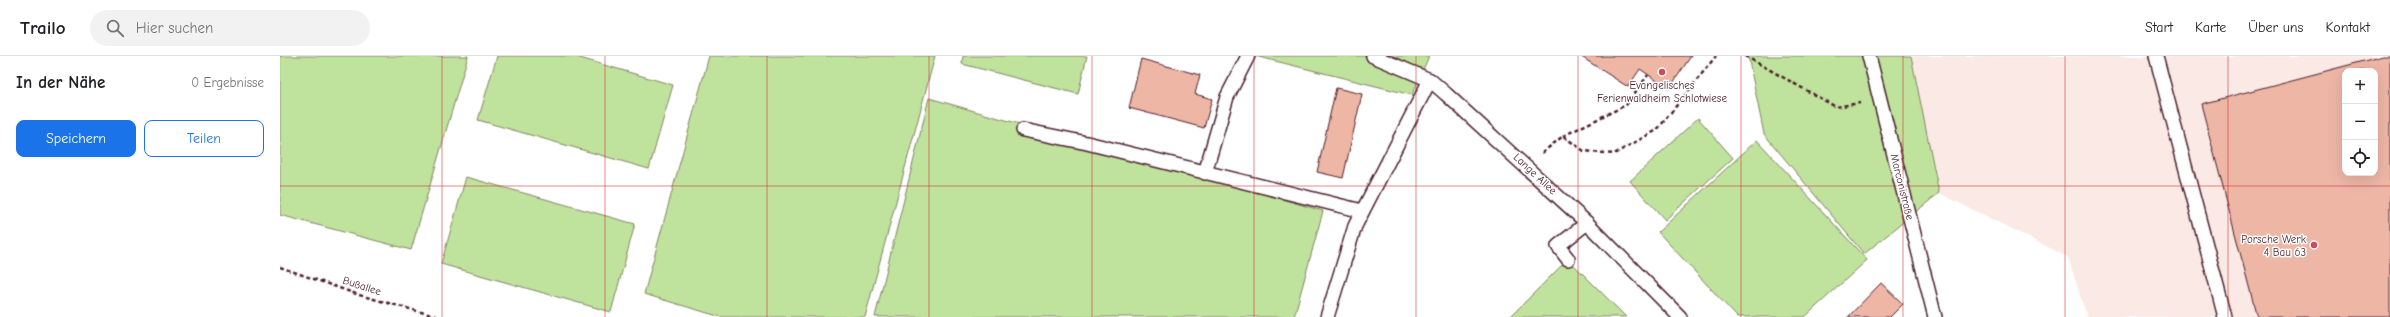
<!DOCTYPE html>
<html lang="de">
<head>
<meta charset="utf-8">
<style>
	body { margin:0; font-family:"Comic Neue",sans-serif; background:#f2f2f2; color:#202124 }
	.controls { position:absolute; right:12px; top:12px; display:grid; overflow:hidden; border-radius:8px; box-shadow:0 4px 16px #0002 }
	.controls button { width:36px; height:36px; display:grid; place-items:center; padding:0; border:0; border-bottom:1px solid #e0e0e0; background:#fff; color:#202124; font:20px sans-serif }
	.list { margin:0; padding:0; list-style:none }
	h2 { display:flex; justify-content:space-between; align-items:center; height:52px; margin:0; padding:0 16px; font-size:17px }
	h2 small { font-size:13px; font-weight:400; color:#757577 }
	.actions { display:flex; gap:8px; padding:12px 16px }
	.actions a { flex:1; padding:9px 0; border:1px solid #1a73e8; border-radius:8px; text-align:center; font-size:14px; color:#1a73e8 }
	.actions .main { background:#1a73e8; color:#fff }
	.icon { flex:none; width:22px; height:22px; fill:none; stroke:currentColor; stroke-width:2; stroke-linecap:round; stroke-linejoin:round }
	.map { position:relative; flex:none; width:2110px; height:261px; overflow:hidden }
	header { display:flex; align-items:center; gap:24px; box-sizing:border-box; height:56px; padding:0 20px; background:#fff; border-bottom:1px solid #e0e0e0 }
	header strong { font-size:19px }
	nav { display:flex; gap:22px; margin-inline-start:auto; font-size:14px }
	.search { width:280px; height:36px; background:#f2f2f2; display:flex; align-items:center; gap:10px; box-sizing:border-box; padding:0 14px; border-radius:22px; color:#757577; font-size:15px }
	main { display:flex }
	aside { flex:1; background:#fff }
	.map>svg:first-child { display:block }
	.built { fill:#fae9e4; fill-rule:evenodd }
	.green { fill:#bfe39d; stroke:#848164 }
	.building { fill:#eeb6a5; stroke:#4a1f2b; fill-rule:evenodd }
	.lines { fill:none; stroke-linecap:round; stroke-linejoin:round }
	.lane-casing { stroke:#4a1f2b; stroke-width:16 }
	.path { stroke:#4a1f2b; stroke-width:2.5; stroke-dasharray:4 3; stroke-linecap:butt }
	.lane { stroke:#fff; stroke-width:13 }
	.grid { fill:none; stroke:#d62828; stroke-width:1; stroke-opacity:0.55 }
	.poi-dot { fill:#d1495b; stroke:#fff; stroke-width:1.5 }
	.labels { text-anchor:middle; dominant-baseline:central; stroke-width:3; stroke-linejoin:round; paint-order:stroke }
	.poi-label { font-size:11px; fill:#4a1f2b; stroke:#fff }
	.street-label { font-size:11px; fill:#4a1f2b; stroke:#fff }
</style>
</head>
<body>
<header>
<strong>Trailo</strong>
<div class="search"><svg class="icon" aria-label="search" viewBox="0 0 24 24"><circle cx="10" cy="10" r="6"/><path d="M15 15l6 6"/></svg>Hier suchen</div>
<nav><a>Start</a><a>Karte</a><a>Über uns</a><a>Kontakt</a></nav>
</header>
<main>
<aside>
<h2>In der Nähe<small>0 Ergebnisse</small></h2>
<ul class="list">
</ul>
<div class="actions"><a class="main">Speichern</a><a>Teilen</a></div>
</aside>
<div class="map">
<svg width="2110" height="261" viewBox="0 0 2110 261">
	<rect width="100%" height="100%" fill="#fff"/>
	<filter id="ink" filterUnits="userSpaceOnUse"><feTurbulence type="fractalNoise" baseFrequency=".025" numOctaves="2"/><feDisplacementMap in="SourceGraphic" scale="8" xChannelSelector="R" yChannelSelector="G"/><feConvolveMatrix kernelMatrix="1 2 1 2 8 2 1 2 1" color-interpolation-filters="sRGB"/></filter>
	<g filter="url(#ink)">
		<!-- built -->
		<path class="built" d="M1631,0H2110V261H1807L1788,201L1659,137ZM2065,15H2095V117H2065Z"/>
		<!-- green -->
		<g class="green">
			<polygon points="0,0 188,0 131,194 0,159"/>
			<polygon points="217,0 293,0 393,29 369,113 198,64"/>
			<polygon points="429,0 655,0 585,261 441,261 364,238"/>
			<polygon points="683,0 807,0 798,38 682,8"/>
			<polygon points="975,0 1149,0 1132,39"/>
			<polygon points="1468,0 1631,0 1659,137 1584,198 1484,78"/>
			<polygon points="649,42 1043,155 1014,261 595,261"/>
			<polygon points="1418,62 1453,102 1385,164 1350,125"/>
			<polygon points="1477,84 1587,204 1525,261 1457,261 1378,176"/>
			<polygon points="186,121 355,168 331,256 161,208"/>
			<polygon points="1288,203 1346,261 1230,261"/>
		</g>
		<!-- building -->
		<g class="building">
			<polygon points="1300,0 1411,0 1389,33 1360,13 1348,31"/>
			<path d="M2103,0H2110V261H1977L1921,48ZM2065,15H2095V117H2065Z"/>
			<polygon points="861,3 920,19 915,38 932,43 924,72 849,52"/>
			<polygon points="1056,32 1082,38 1063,122 1037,116"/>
			<polygon points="1601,227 1623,248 1610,261 1568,261"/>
		</g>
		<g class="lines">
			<!-- lane casing -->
			<g class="lane-casing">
				<g id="lane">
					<polyline points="1093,0 1150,24 1166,38 1307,167 1400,261"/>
					<polyline points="1589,0 1655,261"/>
					<polyline points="1876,0 1945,261"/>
					<polyline points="743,74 807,87 1082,155"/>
					<polyline points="925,117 947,41 968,0"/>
					<polyline points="1288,203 1278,190 1307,167"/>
					<polyline points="1047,261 1075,170 1150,24"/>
				</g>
			</g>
			<!-- path -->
			<g class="path">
				<polyline points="1465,0 1556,51 1580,47"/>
				<polyline points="1283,80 1346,49 1368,19"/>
				<polyline points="1262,97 1283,80 1304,95 1334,98 1377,74 1436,0"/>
				<polyline points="0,211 79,239 159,261"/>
			</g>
			<!-- lane -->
			<use href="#lane" class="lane"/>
		</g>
	</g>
	<!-- grid -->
	<path class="grid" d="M162,0V261M325,0V261M487,0V261M649,0V261M812,0V261M974,0V261M1136,0V261M1298,0V261M1461,0V261M1623,0V261M1785,0V261M1948,0V261M0,130H2110"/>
	<!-- markers -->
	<g class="poi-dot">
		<circle cx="1382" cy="16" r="4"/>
		<circle cx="2034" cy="189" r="4"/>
	</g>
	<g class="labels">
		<!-- poi labels -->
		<g class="poi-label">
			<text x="1382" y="29">Evangelisches<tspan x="1382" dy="13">Ferienwaldheim Schlotwiese</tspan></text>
			<text x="2026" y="183" text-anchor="end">Porsche Werk<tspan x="2026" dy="13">4 Bau 63</tspan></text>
		</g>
		<!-- street labels -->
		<g class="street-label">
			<text transform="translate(1255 118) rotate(43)">Lange Allee</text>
			<text transform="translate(1622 131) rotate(76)">Marconistraße</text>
			<text transform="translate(82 230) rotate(18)">Bußallee</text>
		</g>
	</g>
</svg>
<div class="controls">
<button>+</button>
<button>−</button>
<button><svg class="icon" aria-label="locate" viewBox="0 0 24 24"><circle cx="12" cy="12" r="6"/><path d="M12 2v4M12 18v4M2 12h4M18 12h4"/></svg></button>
</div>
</div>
</main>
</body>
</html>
